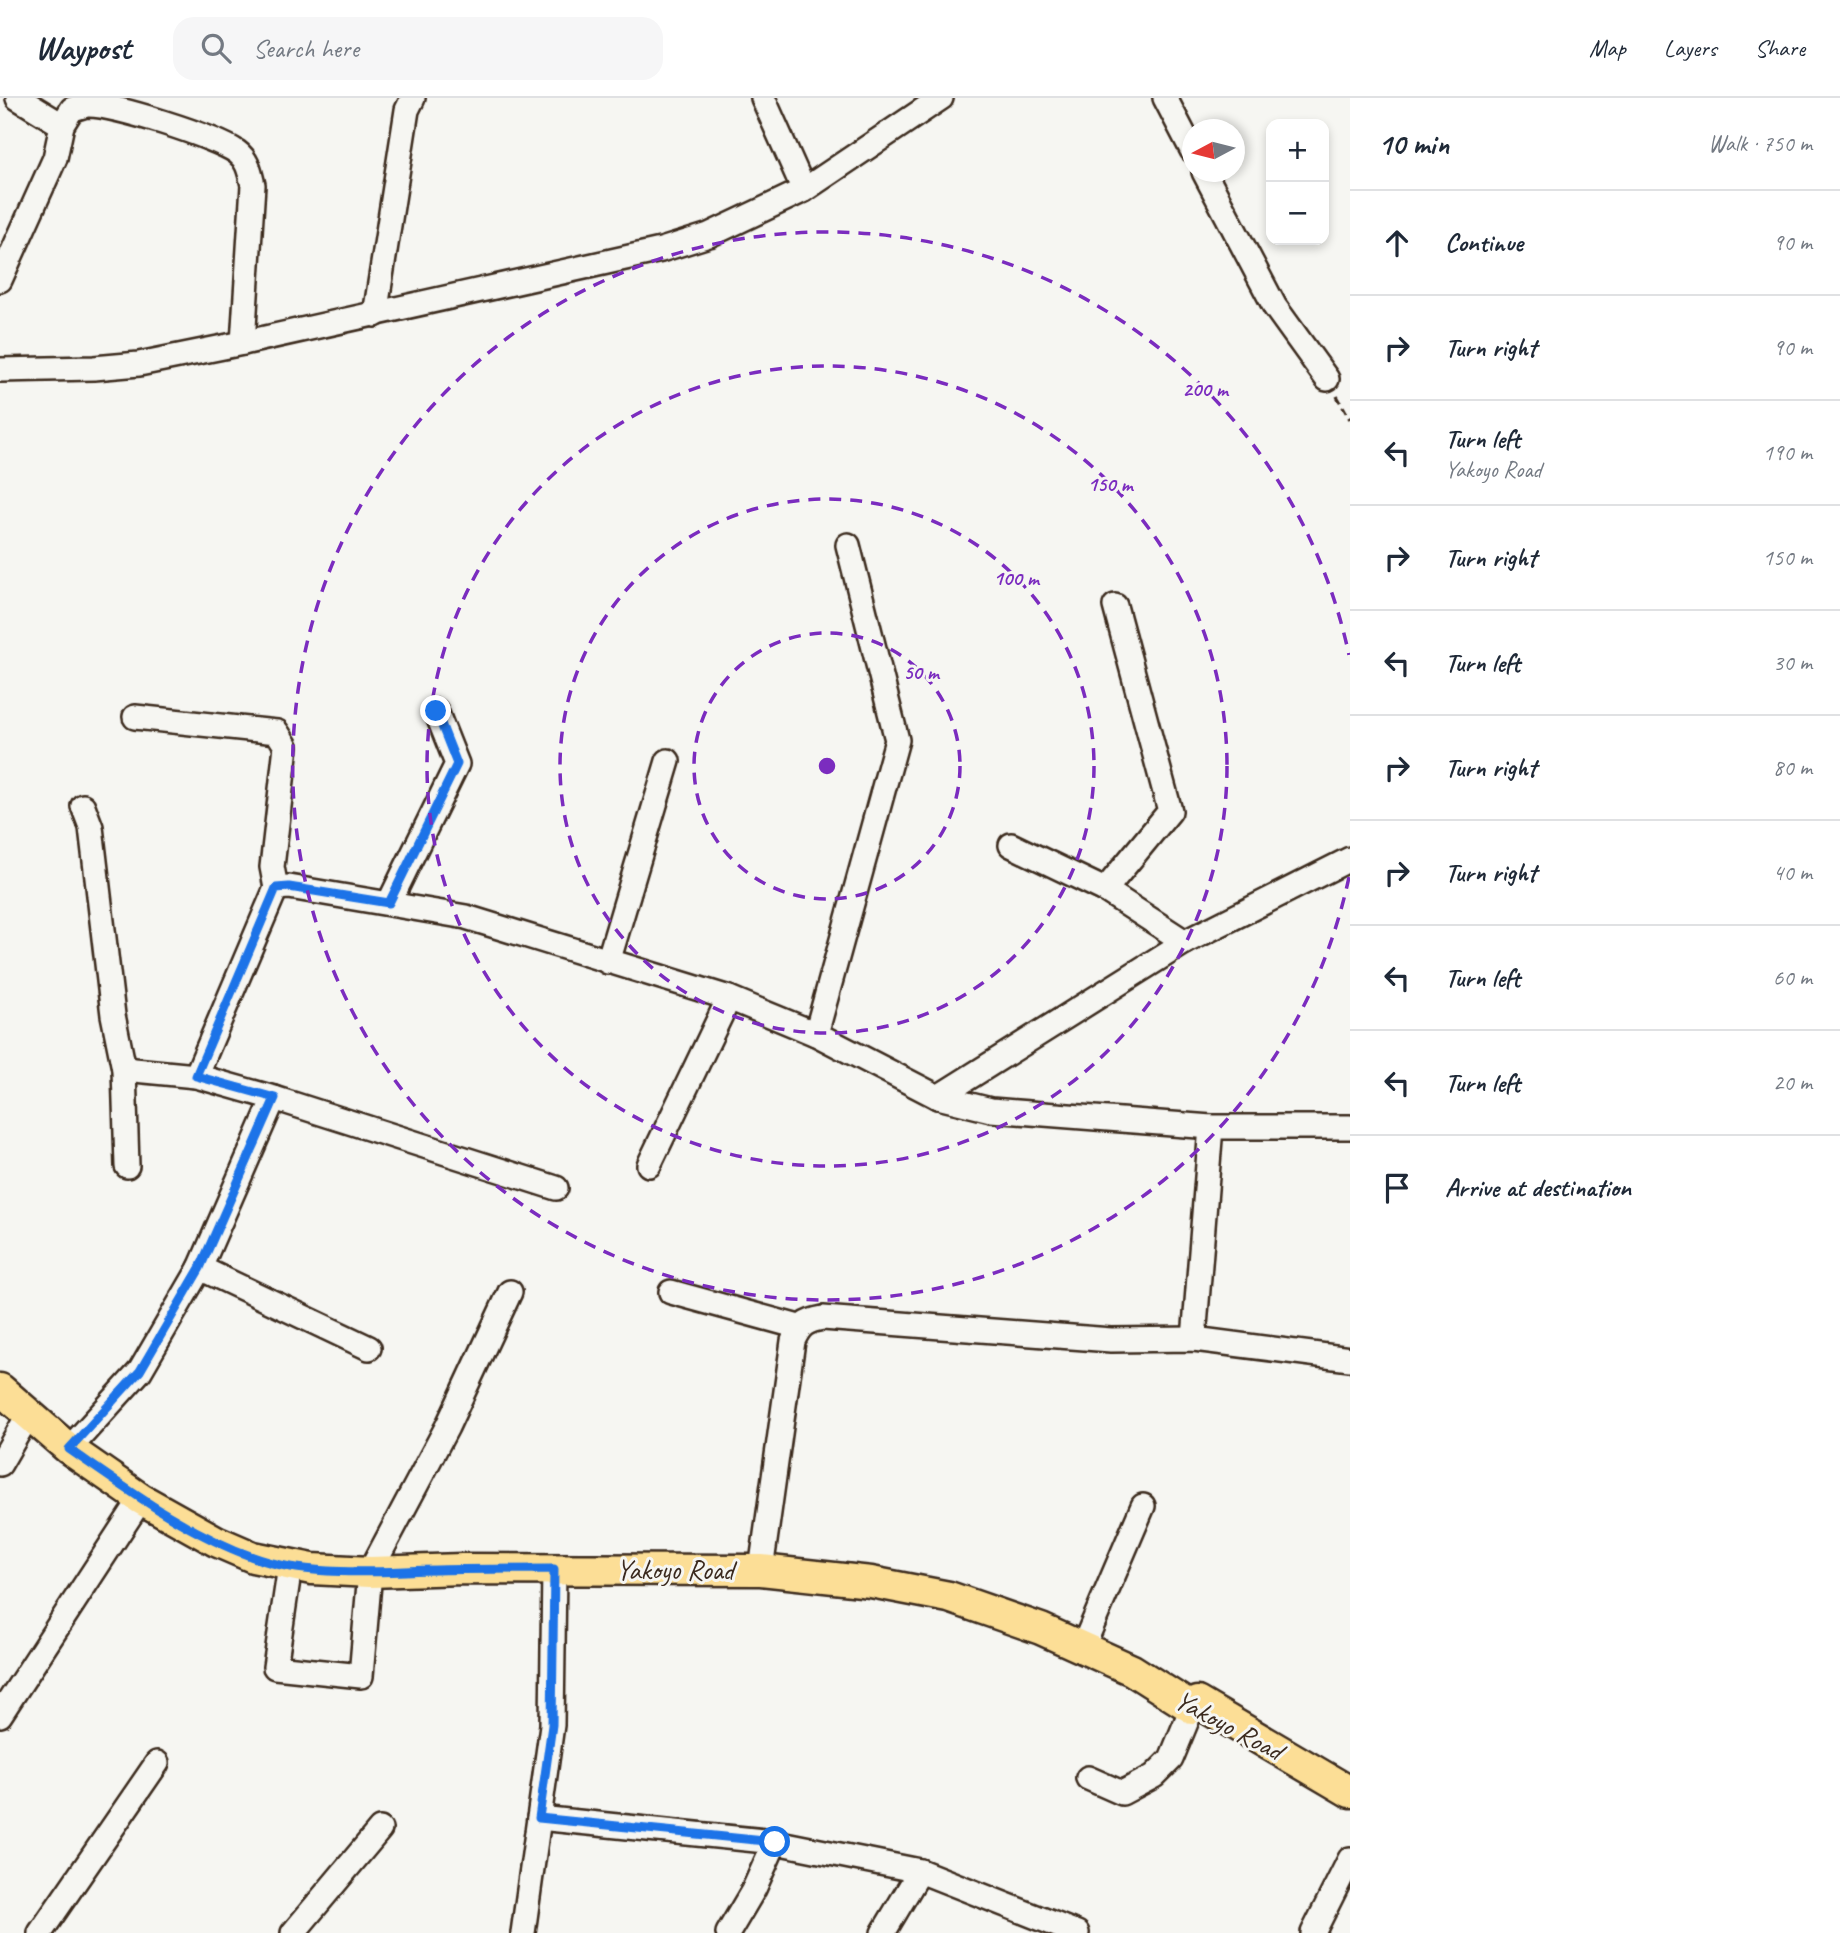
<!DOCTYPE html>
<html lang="en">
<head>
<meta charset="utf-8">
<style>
	body { margin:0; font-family:Caveat,sans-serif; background:#f6f6f7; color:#1f2937 }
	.controls { position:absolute; right:21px; top:21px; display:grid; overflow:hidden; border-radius:14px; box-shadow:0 4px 10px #0003 }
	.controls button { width:63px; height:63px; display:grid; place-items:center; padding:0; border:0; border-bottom:2px solid #e0e1e3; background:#fff; color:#1f2937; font:35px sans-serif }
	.compass { position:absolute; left:1182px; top:21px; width:63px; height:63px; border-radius:50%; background:#fff; box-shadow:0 4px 10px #0003; rotate:263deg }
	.stop { position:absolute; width:21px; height:21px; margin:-16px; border:5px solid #1a73e8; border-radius:50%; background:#fff }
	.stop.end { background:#1a73e8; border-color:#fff; box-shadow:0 2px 7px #0008 }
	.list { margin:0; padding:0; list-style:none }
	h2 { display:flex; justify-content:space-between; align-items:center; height:91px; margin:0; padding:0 28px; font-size:30px }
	h2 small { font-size:23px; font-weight:400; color:#747a83 }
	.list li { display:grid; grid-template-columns:46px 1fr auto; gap:21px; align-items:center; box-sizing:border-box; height:105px; padding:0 28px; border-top:2px solid #e0e1e3 }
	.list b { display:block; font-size:26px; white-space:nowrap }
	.list p { margin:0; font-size:23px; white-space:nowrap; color:#747a83 }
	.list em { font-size:23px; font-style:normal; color:#747a83 }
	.icon { flex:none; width:38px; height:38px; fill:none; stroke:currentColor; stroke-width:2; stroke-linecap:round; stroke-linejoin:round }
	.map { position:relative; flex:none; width:1350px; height:1835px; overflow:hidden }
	header { display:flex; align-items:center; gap:42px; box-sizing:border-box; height:98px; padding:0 35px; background:#fff; border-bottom:2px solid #e0e1e3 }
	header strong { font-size:33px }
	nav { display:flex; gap:38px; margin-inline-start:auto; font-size:24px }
	.search { width:490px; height:63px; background:#f6f6f7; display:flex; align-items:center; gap:18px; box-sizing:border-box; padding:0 24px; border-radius:21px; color:#747a83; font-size:26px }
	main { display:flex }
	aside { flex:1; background:#fff }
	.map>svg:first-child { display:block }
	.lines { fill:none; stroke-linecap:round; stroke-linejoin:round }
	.minor-casing { stroke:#3b2a1e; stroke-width:28 }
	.major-casing { stroke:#3b2a1e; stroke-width:35 }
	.path { stroke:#3b2a1e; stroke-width:3.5; stroke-dasharray:7 5; stroke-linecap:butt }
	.minor { stroke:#f6f6f2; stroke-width:23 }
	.major { stroke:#fcde96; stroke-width:30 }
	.route { stroke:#1a73e8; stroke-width:9 }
	.ring { fill:none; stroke:#7b2cbf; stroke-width:3.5; stroke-dasharray:12 9 }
	.labels { text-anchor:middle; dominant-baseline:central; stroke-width:6; stroke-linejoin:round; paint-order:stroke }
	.street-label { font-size:28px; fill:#3b2a1e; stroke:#f6f6f2 }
	.centre { fill:#7b2cbf; stroke:#f6f6f2; stroke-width:3.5 }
	.ring-label { font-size:21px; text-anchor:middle; font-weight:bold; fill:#7b2cbf; stroke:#f6f6f2; stroke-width:6; stroke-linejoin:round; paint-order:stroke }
</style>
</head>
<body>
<header>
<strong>Waypost</strong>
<div class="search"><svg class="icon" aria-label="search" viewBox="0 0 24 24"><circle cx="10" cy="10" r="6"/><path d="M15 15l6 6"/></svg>Search here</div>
<nav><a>Map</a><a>Layers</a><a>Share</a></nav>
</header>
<main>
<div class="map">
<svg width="1350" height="1835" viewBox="0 0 1350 1835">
	<rect width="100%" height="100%" fill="#f6f6f2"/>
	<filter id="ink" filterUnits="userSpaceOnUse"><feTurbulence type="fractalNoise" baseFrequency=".0143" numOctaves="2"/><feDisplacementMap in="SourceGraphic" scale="14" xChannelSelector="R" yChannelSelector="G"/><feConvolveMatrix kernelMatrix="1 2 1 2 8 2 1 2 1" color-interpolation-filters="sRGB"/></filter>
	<g filter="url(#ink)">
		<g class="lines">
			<!-- minor casing -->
			<g class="minor-casing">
				<g id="minor">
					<polyline points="18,0 62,27"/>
					<polyline points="763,0 804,92"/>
					<polyline points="1165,0 1192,52"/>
					<polyline points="1204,74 1275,209 1327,281"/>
					<path d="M0,182L55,60L62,27L72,11C77,10 82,8 87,7C113,6 216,39 237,54C248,62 250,75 253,87L243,245"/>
					<polyline points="375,217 407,12 413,0"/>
					<polyline points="0,272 94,270 139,266 243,245 661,152 709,137 804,92 941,0"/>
					<polyline points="135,619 277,634 286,648 272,769 276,790 196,978"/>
					<polyline points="83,708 91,729 113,917 124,971 127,1068"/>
					<polyline points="1011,747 1105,792 1185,844"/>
					<polyline points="276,790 289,789 466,819 729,900 816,936 938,999 991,1012 1211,1029 1350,1029"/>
					<polyline points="1105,792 1170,713 1115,508"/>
					<polyline points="389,805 457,666 436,613"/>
					<polyline points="608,864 668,663"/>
					<polyline points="816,936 897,642 848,447"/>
					<polyline points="124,971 196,978 274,1000 556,1090"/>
					<polyline points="938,999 1185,844 1350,761"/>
					<polyline points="649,1067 729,900"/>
					<polyline points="200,1170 369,1250"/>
					<polyline points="671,1194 799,1229"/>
					<polyline points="1194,1241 1211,1029"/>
					<polyline points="69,1351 140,1273 200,1170 274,1000"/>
					<polyline points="0,1366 29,1316"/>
					<polyline points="290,1468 275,1569 361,1578 370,1474 447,1329 510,1194"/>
					<path d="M761,1472L793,1243C800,1227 806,1223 823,1220L1111,1242L1194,1241L1350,1261"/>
					<polyline points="1082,1551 1143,1408"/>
					<polyline points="0,1617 141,1401"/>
					<polyline points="1088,1680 1122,1695 1154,1678 1171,1661 1192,1610"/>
					<polyline points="539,1720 775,1744 920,1773 1077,1835"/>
					<polyline points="40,1835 157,1665"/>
					<polyline points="293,1835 380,1731"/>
					<polyline points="523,1835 552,1627 554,1471"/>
					<polyline points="728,1835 754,1791 775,1744"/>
					<polyline points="883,1835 920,1773"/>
					<polyline points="1313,1835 1350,1761"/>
				</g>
			</g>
			<!-- major casing -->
			<g class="major-casing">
				<polyline id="major" points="0,1291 69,1351 141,1401 216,1443 253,1459 312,1471 370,1474 462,1471 761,1472 871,1484 949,1499 1041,1531 1132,1572 1192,1610 1197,1604 1350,1694"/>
			</g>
			<!-- path -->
			<polyline class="path" points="1337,298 1350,321"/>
			<!-- minor -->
			<use href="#minor" class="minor"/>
			<!-- major -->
			<use href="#major" class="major"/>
		</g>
	</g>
	<g class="lines" filter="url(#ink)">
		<!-- route -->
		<path class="route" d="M436,613L457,666L389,805L289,789L276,790L196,978L275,1000L200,1170L140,1273L69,1351C127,1391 186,1435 253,1459C310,1480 377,1473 437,1472C476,1471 515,1471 554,1471L552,1627L539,1720L775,1744"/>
	</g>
	<!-- distance rings -->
	<g class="ring">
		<circle cx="827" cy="668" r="133"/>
		<circle cx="827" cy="668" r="267"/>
		<circle cx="827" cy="668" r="400"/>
		<path d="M1349 779A534 534 0 1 1 1349 557"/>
	</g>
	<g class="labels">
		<!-- street labels -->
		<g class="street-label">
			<text x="675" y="1471">Yakoyo Road</text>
			<text transform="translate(1229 1627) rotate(28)">Yakoyo Road</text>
		</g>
	</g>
	<circle cx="827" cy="668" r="10" class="centre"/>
	<g class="ring-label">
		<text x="1205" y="298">200 m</text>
		<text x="1110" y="393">150 m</text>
		<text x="1016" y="487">100 m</text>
		<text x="921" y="581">50 m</text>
	</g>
</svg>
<div class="controls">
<button>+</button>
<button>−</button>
</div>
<svg class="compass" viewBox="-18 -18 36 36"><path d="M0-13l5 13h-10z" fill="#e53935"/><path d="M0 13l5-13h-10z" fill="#747a83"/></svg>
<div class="stop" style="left:775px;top:1744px"></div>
<div class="stop end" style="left:436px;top:613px"></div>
</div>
<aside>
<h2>10 min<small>Walk · 750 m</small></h2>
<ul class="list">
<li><svg class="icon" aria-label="ahead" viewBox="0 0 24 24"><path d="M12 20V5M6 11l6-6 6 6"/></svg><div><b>Continue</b></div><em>90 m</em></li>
<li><svg class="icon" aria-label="right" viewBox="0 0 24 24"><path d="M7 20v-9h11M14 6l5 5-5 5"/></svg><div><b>Turn right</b></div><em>90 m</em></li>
<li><svg class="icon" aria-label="left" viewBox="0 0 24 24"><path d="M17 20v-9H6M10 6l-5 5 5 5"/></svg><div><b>Turn left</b><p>Yakoyo Road</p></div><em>190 m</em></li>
<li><svg class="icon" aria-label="right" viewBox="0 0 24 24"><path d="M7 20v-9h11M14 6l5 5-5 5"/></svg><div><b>Turn right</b></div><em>150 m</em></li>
<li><svg class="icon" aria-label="left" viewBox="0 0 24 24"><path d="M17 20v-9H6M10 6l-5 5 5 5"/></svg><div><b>Turn left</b></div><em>30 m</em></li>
<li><svg class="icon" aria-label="right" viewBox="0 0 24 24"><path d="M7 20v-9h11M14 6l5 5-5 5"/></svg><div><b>Turn right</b></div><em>80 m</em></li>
<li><svg class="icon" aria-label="right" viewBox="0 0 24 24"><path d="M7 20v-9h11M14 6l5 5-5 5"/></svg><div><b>Turn right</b></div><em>40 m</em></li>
<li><svg class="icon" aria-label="left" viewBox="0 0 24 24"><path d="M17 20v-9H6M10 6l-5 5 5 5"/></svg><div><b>Turn left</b></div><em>60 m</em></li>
<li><svg class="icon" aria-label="left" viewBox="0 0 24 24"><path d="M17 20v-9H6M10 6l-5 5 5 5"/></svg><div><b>Turn left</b></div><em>20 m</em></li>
<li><svg class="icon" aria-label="arrive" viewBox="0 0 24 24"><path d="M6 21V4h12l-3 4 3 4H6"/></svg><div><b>Arrive at destination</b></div></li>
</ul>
</aside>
</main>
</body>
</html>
